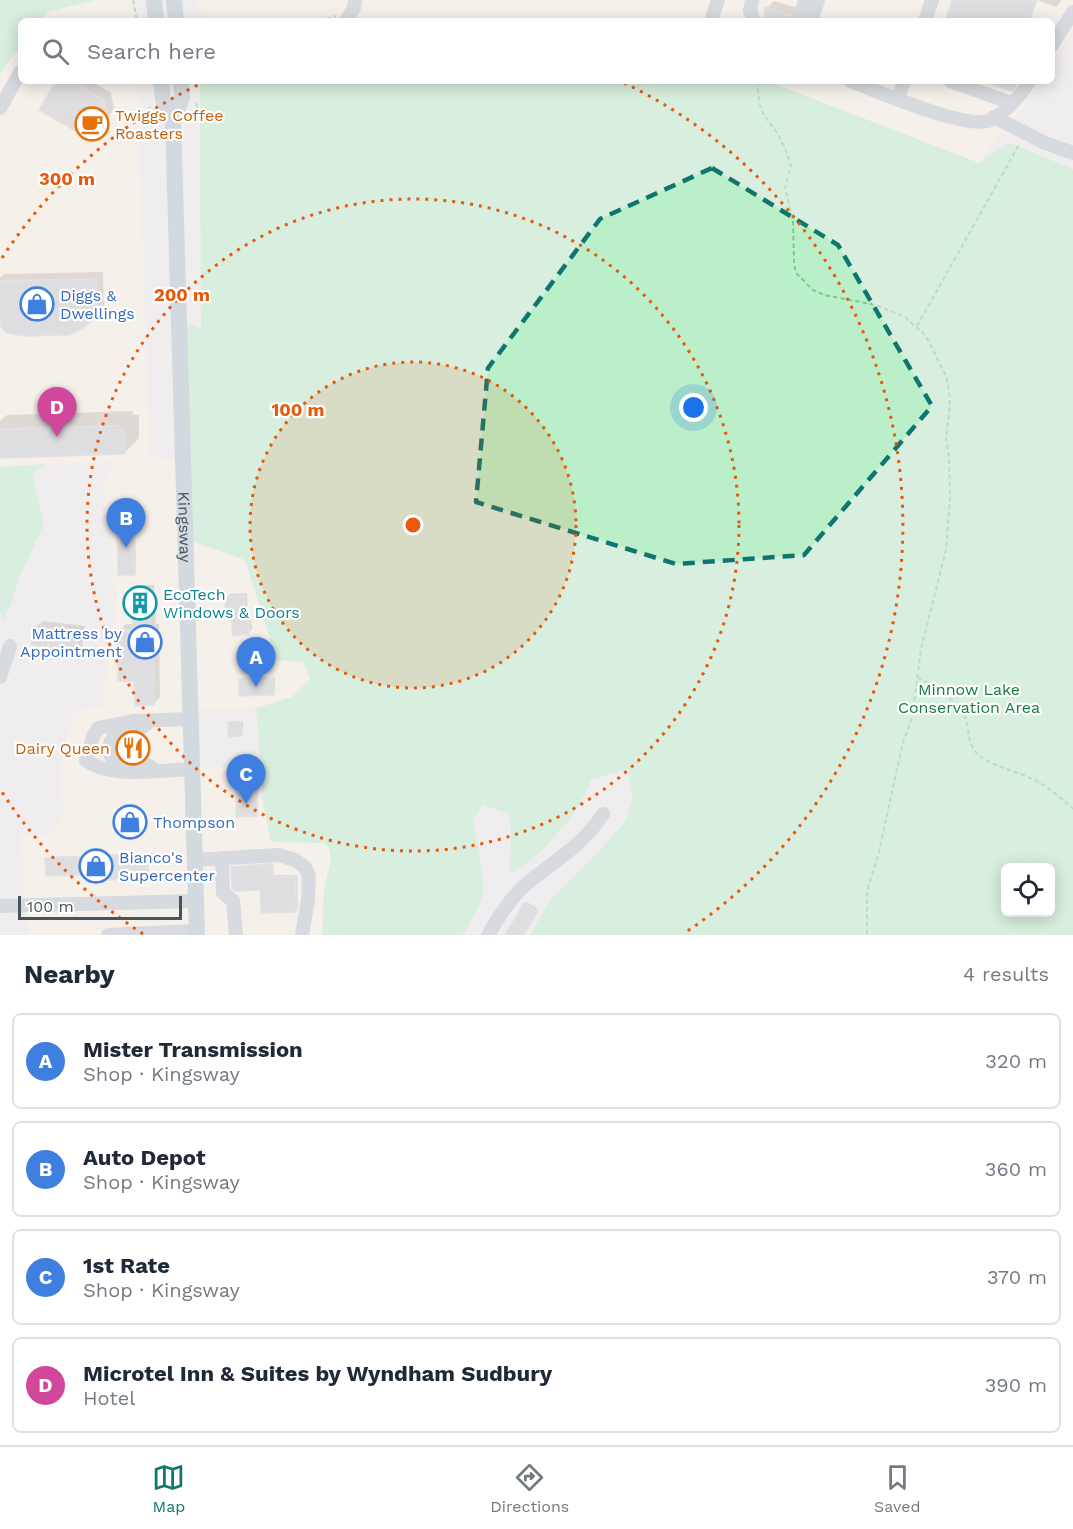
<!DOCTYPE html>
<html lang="en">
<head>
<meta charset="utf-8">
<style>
	body { margin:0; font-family:"Work Sans",sans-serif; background:#f2f2f3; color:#1f2937 }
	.controls { position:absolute; right:18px; bottom:18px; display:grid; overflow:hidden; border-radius:9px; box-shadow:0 3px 15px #0003 }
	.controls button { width:54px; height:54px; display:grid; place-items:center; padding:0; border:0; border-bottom:2px solid #e0e1e3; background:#fff; color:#1f2937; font:30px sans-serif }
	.scale { position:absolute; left:18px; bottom:15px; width:164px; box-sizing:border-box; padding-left:6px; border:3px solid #46545b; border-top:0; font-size:16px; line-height:21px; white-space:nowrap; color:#46545b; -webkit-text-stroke:4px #fff; paint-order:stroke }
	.you { position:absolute; left:694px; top:408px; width:21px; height:21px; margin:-15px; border:4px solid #fff; border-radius:50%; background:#1a73e8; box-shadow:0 0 0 9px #1a73e833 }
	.badge { display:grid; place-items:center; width:39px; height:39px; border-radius:50%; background:#0f766e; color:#fff; font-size:20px; font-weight:700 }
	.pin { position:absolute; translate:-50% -50px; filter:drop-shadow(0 2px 3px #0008) }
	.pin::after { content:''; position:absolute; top:32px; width:21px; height:18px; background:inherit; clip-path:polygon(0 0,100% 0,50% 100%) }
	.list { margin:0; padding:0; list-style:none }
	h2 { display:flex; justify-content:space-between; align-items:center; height:78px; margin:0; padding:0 24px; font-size:26px }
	h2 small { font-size:20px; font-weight:400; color:#747a83 }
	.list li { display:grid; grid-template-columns:39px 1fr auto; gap:18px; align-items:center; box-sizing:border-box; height:96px; margin:0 12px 12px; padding:0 12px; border:2px solid #e0e1e3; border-radius:9px }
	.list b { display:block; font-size:22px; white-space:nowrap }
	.list p { margin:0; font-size:20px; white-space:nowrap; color:#747a83 }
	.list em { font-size:20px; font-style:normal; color:#747a83 }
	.icon { flex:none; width:33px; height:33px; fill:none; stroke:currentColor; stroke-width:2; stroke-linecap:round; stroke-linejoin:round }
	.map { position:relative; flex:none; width:1073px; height:935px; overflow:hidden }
	.search { position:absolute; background:#fff; box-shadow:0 3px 15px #0003; left:18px; right:18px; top:18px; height:66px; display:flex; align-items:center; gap:15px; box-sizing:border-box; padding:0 21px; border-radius:9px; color:#747a83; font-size:22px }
	.sheet { height:510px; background:#fff }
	nav { display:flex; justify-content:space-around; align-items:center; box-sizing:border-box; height:84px; border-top:2px solid #e0e1e3; background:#fff; font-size:16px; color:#747a83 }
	nav a { display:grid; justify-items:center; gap:3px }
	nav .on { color:#0f766e }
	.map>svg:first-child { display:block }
	.commercial { fill:#fcf3e6 }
	.green { fill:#bbefc9; fill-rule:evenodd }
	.shadow { fill:#0003 }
	.building { fill:#c7ccd1; stroke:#d1d5d9; stroke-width:1.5 }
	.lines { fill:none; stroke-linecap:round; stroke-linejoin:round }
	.path { stroke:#73cd96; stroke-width:2; stroke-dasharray:4.5 3; stroke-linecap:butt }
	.minor { stroke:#b9c4cb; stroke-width:14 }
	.major { stroke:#adc1cd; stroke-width:16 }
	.marked { fill:none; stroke:#0f766e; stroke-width:4.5; stroke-dasharray:12 8; stroke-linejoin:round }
	.ring { fill:none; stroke:#e8590c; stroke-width:3; stroke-dasharray:3 6 }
	.labels { text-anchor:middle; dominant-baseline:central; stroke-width:4.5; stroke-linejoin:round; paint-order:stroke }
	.food-label { font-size:16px; fill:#c56008; stroke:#fff; text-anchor:start }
	.shop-label { font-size:16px; fill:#366cbe; stroke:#fff; text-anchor:start }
	.street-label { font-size:16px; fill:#46545b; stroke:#fff }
	.culture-label { font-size:16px; fill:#0d838f; stroke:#fff; text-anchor:start }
	.park-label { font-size:16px; fill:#167d3d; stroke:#fff }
	.centre { fill:#e8590c; stroke:#fff; stroke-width:3 }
	.ring-label { font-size:18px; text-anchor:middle; font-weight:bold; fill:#e8590c; stroke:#fff; stroke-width:4.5; stroke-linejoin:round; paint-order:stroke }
</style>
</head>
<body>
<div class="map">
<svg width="1073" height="935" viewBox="0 0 1073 935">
	<rect width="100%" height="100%" fill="#f0edee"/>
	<!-- commercial -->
	<g class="commercial">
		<polygon points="95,0 135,0 135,21 41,21 47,12"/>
		<polygon points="197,0 1073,0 1073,31 1052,63 1052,21 202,21"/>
		<polygon points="21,46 21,81 137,81 150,456 182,461 243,553 277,660 303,662 310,679 292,697 256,708 190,711 192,768 261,766 263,802 271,841 325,843 329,849 331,858 324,891 322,935 28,935 21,834 52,835 64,813 60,771 74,711 102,706 115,611 111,539 102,483 114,462 0,467 0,74"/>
		<polygon points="767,81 1040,81 1018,115 1003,129 979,163"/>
	</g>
	<!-- green -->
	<g class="green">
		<polygon points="0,0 95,0 47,12 41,21 21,21 21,46 0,74"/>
		<path d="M200,81H767L979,163L1009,143L1073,169V935H530L550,900L592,859L625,822L633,799L628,769L591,780C586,791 581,803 574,813C564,828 526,869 510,874L511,831L509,814L483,805L473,819C476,837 485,875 483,893C480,908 470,922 463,935H322L324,891L331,858L329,849L325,843L271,842L263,802L256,708L292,697L310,679L303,662L277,660L245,560L186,539L180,321L201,328ZM1006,868H1050V912H1006Z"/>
		<polygon points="47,464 32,473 44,524 20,575 11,604 3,620 0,613 0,467"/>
	</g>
	<!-- shadow -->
	<g class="shadow">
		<polygon points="953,0 1061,0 1057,7 1037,0 1030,21 946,21"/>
		<polygon points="774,1 798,8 799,21 765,21 767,8"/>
		<polygon points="57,81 91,81 111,93 114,108 100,132 93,139"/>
		<polygon points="103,272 104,308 96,316 0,324 0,278 4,274"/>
		<polygon points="133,411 133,415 139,415 139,438 124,453 0,456 0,421 7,415"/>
		<polygon points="120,519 135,519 136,572 134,573 118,521"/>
		<polygon points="139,585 154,585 156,624 159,624 160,697 154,704 135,680 119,631 126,624 134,624 133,592"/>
		<polygon points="247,593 248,618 251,618 252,629 249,633 233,614 227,597 230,594"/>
		<polygon points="43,621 85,626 82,648 75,655 55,647 35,628"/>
		<polygon points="275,677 275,692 273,694 240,680 242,678"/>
		<polygon points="231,721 243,721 243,733 241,735 229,723"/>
		<polygon points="145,738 145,749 143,751 123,744"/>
		<polygon points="239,790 258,790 258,813 256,815 237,792"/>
		<polygon points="146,814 146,824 144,826 117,817 119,815"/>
		<polygon points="148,853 149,875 147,877 108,873 46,859 48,857"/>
		<polygon points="273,863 274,875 297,875 298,909 296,910 233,867 235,866"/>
		<polygon points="527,902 538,909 523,935 507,935"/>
	</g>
	<!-- building -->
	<g class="building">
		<polygon points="952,0 1037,0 1029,21 945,21"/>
		<polygon points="765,7 791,16 790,21 763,21"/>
		<polygon points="56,81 71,81 104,100 107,116 93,141 39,110"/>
		<polygon points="988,81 1019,81 1012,91 988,83"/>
		<polygon points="96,279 97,317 82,329 69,335 24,336 7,333 0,326 0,281"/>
		<polygon points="118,426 118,430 124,430 125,454 0,458 0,429"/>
		<polygon points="133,520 135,575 118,575 117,521"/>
		<polygon points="148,590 150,630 153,630 154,705 135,706 134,681 118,681 117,630 133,630 131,591"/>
		<polygon points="244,596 245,621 248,621 249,634 233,636 231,615 226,616 225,597"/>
		<polygon points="34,627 78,634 75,657 52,654 53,648 31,645"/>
		<polygon points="273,678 274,695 239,696 239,679"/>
		<polygon points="228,722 241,722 242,736 228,737"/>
		<polygon points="140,739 143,739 144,753 122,752 121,744"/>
		<polygon points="236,791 257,791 257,816 236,817"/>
		<polygon points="144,816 145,827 116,828 116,817"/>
		<polygon points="147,854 148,879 106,880 106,874 46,876 45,858"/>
		<polygon points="272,864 273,877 295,876 296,912 261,913 260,890 235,891 232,889 231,867"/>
		<polygon points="524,903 538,912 527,930 524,935 505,935"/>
	</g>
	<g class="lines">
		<!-- path -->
		<g class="path">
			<polyline points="133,0 137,21"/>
			<polyline points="327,19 336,16"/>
			<polyline points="758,81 758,94 760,105 764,115 778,134 786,151 791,166 785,188 793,220 794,264 796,273 813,290 824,295 876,305 905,317 926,336 946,376 949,390 950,405 946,439 949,457 950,498 946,550 921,649 912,718 903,742 878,856 867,891 867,935"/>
			<polyline points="196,103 200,114"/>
			<polyline points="146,115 150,107"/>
			<polyline points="917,326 1020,143"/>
			<path d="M918,677C933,687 951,696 962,712C972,726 964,745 981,757C999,769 1022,772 1040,783C1052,790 1063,800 1073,809"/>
		</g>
		<!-- minor -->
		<g class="minor">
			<polyline points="752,0 750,11 754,21"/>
			<polyline points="346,21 354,8 355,0"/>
			<polyline points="711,21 718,0"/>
			<polyline points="799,21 804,3"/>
			<polyline points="811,21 818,0"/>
			<polyline points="925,21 932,0"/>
			<polyline points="1052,45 1073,12"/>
			<path d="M850,81C877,91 968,131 991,120C1006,112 1021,95 1030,81"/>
			<polyline points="950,81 1011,103"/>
			<polyline points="898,98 904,81"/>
			<polyline points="0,108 21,71"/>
			<polyline points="994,117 1045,143 1073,153"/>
			<polyline points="0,677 10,646"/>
			<path d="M191,719L133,721L98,728L93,737L86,760C110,779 162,770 192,769"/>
			<path d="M149,721C146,724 143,728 138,730C127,735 105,731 110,754C113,766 131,759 140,761C145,762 151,768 156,771"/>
			<polyline points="222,858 223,893 233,901 236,935"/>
			<polyline points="195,860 279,855 295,860 305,867 309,876 308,900 302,935"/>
			<polyline points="0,906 196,901"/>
			<polyline points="108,935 197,931"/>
			<path d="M488,935C498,918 509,900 524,886C553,861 582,847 603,814"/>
		</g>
		<!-- major -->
		<g class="major">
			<polyline points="154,0 156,21"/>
			<polyline points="174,0 176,21"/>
			<polyline points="161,81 163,100 173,119"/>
			<path id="s1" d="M181,81L182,98L173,119L197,935"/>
		</g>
	</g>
	<!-- marked area -->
	<path d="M0 0H1073V935H0ZM712,168L838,245L932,406L804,555L676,564L476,502L488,368L600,219Z" fill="#f0edee" fill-opacity=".55" fill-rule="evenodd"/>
	<path class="marked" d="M712,168L838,245L932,406L804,555L676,564L476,502L488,368L600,219Z"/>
	<!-- distance rings -->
	<circle cx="413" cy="525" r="163" fill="#e8590c" fill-opacity=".12"/>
	<g class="ring">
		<circle cx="413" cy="525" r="163"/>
		<circle cx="413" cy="525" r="326"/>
		<path d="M143 934A490 490 0 0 1 2 792M2 258A490 490 0 0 1 202 83M624 83A490 490 0 0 1 683 934"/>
	</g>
	<!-- icons -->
	<defs>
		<g id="cafe-ring" transform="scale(1.725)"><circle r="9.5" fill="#fff" stroke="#e8710a" stroke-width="1.5"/><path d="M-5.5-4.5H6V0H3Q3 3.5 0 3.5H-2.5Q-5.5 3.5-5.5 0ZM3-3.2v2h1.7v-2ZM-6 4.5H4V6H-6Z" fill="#e8710a"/></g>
		<g id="shop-ring" transform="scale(1.725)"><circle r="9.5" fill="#fff" stroke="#3f7fe0" stroke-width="1.5"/><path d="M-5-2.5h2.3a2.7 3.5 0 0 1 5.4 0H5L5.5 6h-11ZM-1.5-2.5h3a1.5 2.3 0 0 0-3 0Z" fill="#3f7fe0"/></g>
		<g id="building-ring" transform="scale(1.725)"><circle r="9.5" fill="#fff" stroke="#0f9aa8" stroke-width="1.5"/><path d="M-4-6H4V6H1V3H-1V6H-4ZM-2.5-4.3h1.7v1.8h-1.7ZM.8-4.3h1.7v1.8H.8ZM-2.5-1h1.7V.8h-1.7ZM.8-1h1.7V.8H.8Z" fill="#0f9aa8"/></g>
		<g id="restaurant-ring" transform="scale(1.725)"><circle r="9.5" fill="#fff" stroke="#e8710a" stroke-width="1.5"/><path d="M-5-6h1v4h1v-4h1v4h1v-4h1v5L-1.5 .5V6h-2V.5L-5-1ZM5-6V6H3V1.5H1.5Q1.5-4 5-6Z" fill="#e8710a"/></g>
	</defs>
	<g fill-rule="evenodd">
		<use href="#cafe-ring" x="92" y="124"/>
		<use href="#shop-ring" x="37" y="304"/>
		<use href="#building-ring" x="140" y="603"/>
		<use href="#shop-ring" x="145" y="642"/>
		<use href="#restaurant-ring" x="133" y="748"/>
		<use href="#shop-ring" x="130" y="822"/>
		<use href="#shop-ring" x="96" y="866"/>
	</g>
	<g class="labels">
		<!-- food labels -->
		<g class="food-label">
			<text x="115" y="115">Twiggs Coffee<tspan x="115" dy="18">Roasters</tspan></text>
			<text x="110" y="748" text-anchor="end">Dairy Queen</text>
		</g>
		<!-- shop labels -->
		<g class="shop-label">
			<text x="60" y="295">Diggs &amp;<tspan x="60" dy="18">Dwellings</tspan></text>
			<text x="122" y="633" text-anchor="end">Mattress by<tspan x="122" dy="18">Appointment</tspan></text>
			<text x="153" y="822">Thompson</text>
			<text x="119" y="857">Bianco's<tspan x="119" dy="18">Supercenter</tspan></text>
		</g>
		<!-- street labels -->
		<g class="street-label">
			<text stroke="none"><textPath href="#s1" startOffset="448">Kingsway</textPath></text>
		</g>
		<!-- culture labels -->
		<g class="culture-label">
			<text x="163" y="594">EcoTech<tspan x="163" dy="18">Windows &amp; Doors</tspan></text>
		</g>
		<!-- park labels -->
		<g class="park-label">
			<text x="969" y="689">Minnow Lake<tspan x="969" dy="18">Conservation Area</tspan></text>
		</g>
	</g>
	<circle cx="413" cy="525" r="9" class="centre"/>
	<g class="ring-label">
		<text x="67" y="185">300 m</text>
		<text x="182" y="301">200 m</text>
		<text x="298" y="416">100 m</text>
	</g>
</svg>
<div class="controls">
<button><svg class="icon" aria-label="locate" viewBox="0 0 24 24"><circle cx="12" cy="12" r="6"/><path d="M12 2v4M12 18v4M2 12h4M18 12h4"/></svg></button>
</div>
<div class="scale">100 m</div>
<div class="you"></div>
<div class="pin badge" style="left:256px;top:687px;background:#3f7fe0">A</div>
<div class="pin badge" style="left:126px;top:548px;background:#3f7fe0">B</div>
<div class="pin badge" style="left:246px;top:804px;background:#3f7fe0">C</div>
<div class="pin badge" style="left:57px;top:437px;background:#d1479c">D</div>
<div class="search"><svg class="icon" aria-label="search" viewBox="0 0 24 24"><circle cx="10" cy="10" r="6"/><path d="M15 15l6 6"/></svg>Search here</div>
</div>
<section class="sheet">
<h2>Nearby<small>4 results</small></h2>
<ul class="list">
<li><span class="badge" style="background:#3f7fe0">A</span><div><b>Mister Transmission</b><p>Shop · Kingsway</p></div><em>320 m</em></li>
<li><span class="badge" style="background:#3f7fe0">B</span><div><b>Auto Depot</b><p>Shop · Kingsway</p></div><em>360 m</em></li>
<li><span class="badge" style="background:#3f7fe0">C</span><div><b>1st Rate</b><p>Shop · Kingsway</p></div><em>370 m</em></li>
<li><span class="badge" style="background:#d1479c">D</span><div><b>Microtel Inn &amp; Suites by Wyndham Sudbury</b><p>Hotel</p></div><em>390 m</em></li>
</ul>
</section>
<nav>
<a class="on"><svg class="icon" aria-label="map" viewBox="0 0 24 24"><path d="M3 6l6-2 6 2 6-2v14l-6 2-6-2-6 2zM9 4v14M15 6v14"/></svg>Map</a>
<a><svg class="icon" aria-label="directions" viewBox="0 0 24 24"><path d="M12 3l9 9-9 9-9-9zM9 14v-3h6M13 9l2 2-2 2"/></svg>Directions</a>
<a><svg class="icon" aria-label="saved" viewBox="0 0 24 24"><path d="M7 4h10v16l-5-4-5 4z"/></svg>Saved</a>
</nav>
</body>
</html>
